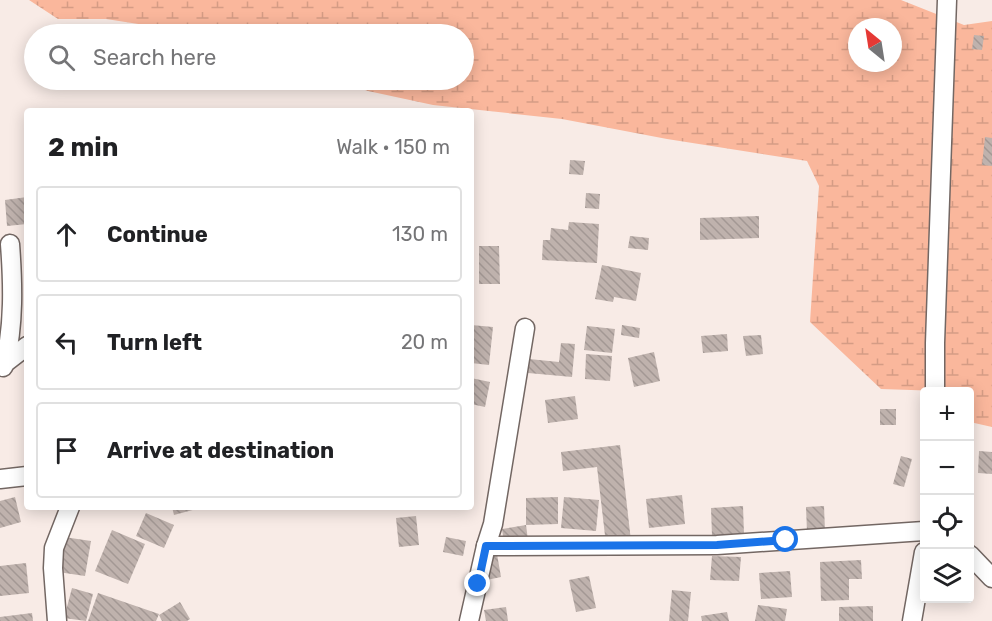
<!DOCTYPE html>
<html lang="en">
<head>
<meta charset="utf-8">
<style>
	body { margin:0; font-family:Rubik,sans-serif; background:#f6f6f6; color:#202124 }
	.controls { position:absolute; right:18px; bottom:18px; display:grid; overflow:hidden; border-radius:6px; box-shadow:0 3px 15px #0003 }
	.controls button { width:54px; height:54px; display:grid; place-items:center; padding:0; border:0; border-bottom:2px solid #e0e0e0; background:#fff; color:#202124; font:30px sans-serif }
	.compass { position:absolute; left:848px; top:18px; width:54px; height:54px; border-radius:50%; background:#fff; box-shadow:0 3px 15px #0003; rotate:330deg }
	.stop { position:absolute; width:18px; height:18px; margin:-14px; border:4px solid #1a73e8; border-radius:50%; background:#fff }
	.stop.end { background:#1a73e8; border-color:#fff; box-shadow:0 2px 6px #0008 }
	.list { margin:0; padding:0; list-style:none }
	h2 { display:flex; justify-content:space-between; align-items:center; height:78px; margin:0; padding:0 24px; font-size:26px }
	h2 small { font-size:20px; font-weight:400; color:#757577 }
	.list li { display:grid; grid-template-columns:39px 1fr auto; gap:18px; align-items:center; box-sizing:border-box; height:96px; margin:0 12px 12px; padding:0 12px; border:2px solid #e0e0e0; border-radius:6px }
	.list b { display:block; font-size:22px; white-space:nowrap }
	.list em { font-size:20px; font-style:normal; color:#757577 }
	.icon { flex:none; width:33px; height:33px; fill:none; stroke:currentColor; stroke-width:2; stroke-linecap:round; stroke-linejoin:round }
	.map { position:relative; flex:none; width:992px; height:621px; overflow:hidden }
	.search { position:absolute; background:#fff; box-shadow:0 3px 15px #0003; left:24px; top:24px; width:450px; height:66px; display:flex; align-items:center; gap:15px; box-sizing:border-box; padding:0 21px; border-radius:33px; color:#757577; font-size:22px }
	.panel { position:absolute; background:#fff; box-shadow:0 3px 15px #0003; left:24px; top:108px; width:450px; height:402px; border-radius:6px }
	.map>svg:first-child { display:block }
	.wetland { fill:url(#wetland-marsh); fill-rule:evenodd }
	.building { fill:url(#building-back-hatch) }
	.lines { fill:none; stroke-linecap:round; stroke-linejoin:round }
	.street-casing { stroke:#736763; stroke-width:21 }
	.street { stroke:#fff; stroke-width:18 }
	.route { stroke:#1a73e8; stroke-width:8 }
</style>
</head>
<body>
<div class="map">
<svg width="992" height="621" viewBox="0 0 992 621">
	<defs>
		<pattern id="wetland-marsh" width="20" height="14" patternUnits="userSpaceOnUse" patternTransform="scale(1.5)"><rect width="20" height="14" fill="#fab79c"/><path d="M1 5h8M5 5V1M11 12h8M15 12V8" fill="none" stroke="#d59c85"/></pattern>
		<pattern id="building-back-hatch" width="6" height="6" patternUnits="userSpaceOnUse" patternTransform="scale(1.5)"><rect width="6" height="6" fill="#bfb2ad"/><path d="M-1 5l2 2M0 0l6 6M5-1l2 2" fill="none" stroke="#a39894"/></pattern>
	</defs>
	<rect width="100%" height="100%" fill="#f8ebe6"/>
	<!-- wetland -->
	<path class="wetland" d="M29,0H901L964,25L992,21V427L970,422V392L881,389L810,322L819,186L807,161L667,139L562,119L433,105L368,91L337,80H464V34H203L106,19H58ZM857,27H893V63H857Z"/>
	<!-- building -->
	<g class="building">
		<polygon points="974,35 984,36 982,50 972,49"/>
		<polygon points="985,137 992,138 992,166 982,165"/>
		<polygon points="570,160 585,161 583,175 569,174"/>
		<polygon points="586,193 600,194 599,209 585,208"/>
		<polygon points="27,197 27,224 7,226 5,200"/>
		<polygon points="759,216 759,238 700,240 700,218"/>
		<polygon points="569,222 599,224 597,263 542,260 543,240 550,240 551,228 568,230"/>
		<polygon points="630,236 649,238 648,250 628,248"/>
		<polygon points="479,246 499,246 500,284 479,284"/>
		<polygon points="602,265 641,273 636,301 614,297 613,302 595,299"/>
		<polygon points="471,325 493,327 489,365 471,363"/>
		<polygon points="622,325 640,328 639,338 621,335"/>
		<polygon points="587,326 615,329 612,353 584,350"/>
		<polygon points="727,334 728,351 703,353 701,336"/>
		<polygon points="761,335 763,354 746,356 743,336"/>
		<polygon points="561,343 575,344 572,377 528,373 529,359 559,362"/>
		<polygon points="654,352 660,381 634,387 628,358"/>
		<polygon points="586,354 612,356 610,381 585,379"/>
		<polygon points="471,378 490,382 485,407 471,404"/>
		<polygon points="575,396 578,419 548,423 545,400"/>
		<rect x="880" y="409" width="16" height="16"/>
		<polygon points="620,445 631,541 606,544 597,467 563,471 561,452"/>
		<polygon points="979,451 992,452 992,474 978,473"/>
		<polygon points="901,456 912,459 904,487 893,484"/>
		<polygon points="682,495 685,524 649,528 646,499"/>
		<polygon points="15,497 21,522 0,528 0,501"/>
		<polygon points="558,497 558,524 526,525 526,498"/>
		<polygon points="564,497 599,500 596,531 561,528"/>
		<polygon points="743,506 744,534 712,536 711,508"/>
		<polygon points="824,506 825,531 807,532 806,507"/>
		<polygon points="172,507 200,507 200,508 174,515"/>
		<polygon points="146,513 174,525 164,548 136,536"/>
		<polygon points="416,516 419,545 399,547 396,518"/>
		<polygon points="526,525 528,540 504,544 502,529"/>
		<polygon points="112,530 145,544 128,584 95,571"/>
		<polygon points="64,537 91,541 85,576 58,572"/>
		<polygon points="446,537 466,541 463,556 443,552"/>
		<polygon points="497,554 501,577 477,582 473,559"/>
		<polygon points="712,556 741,557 739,581 710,580"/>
		<polygon points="861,560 862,579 849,579 849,600 821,601 820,562"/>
		<polygon points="26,563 29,593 0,596 0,566"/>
		<polygon points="790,571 792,597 761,599 759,573"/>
		<polygon points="589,576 596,608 576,612 569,580"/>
		<polygon points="72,588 93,594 86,621 64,618"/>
		<polygon points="672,590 691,592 688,621 669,621"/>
		<polygon points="98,593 159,614 156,621 88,621"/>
		<polygon points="180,602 190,619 187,621 162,621 159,615"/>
		<polygon points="758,605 787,609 785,621 755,621"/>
		<polygon points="873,606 873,621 839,621 839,607"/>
		<polygon points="506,607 508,621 486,621 484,610"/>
		<polygon points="727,612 729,621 702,621 701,616"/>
		<polygon points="32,613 33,621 0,621 0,617"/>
	</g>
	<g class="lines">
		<!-- street casing -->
		<g class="street-casing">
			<g id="street">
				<path d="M5,363C14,324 13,284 10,244"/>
				<polyline points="3,367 5,363 27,346"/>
				<polyline points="935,392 935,343 947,0"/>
				<polyline points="0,479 27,476"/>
				<polyline points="486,546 717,545 924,531"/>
				<polyline points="970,555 992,578"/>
				<polyline points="57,621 53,568 54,548 70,507"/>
				<polyline points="469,621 486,546 493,524 525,328"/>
				<polyline points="912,621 924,552"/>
			</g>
		</g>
		<!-- street -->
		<use href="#street" class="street"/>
	</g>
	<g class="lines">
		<!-- route -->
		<polyline class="route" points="478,584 486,546 717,545 786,540"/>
	</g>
</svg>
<div class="controls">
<button>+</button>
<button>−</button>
<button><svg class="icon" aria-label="locate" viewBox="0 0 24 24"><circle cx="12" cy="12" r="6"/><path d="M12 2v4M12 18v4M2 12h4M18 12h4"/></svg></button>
<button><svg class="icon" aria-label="layers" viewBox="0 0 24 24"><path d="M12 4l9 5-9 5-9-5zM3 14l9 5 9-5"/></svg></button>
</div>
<svg class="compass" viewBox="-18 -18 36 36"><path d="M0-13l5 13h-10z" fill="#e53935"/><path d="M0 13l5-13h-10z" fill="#757577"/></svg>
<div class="stop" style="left:786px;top:540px"></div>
<div class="stop end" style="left:478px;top:584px"></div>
<div class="search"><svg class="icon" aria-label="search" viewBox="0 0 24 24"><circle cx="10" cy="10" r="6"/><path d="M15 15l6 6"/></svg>Search here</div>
<section class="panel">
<h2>2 min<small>Walk · 150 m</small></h2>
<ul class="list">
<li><svg class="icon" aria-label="ahead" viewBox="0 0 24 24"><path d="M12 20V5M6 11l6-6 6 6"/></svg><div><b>Continue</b></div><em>130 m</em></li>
<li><svg class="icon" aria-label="left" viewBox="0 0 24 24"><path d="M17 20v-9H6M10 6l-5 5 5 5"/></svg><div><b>Turn left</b></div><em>20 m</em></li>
<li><svg class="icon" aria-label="arrive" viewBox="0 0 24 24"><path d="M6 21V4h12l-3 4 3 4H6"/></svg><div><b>Arrive at destination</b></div></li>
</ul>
</section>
</div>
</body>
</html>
